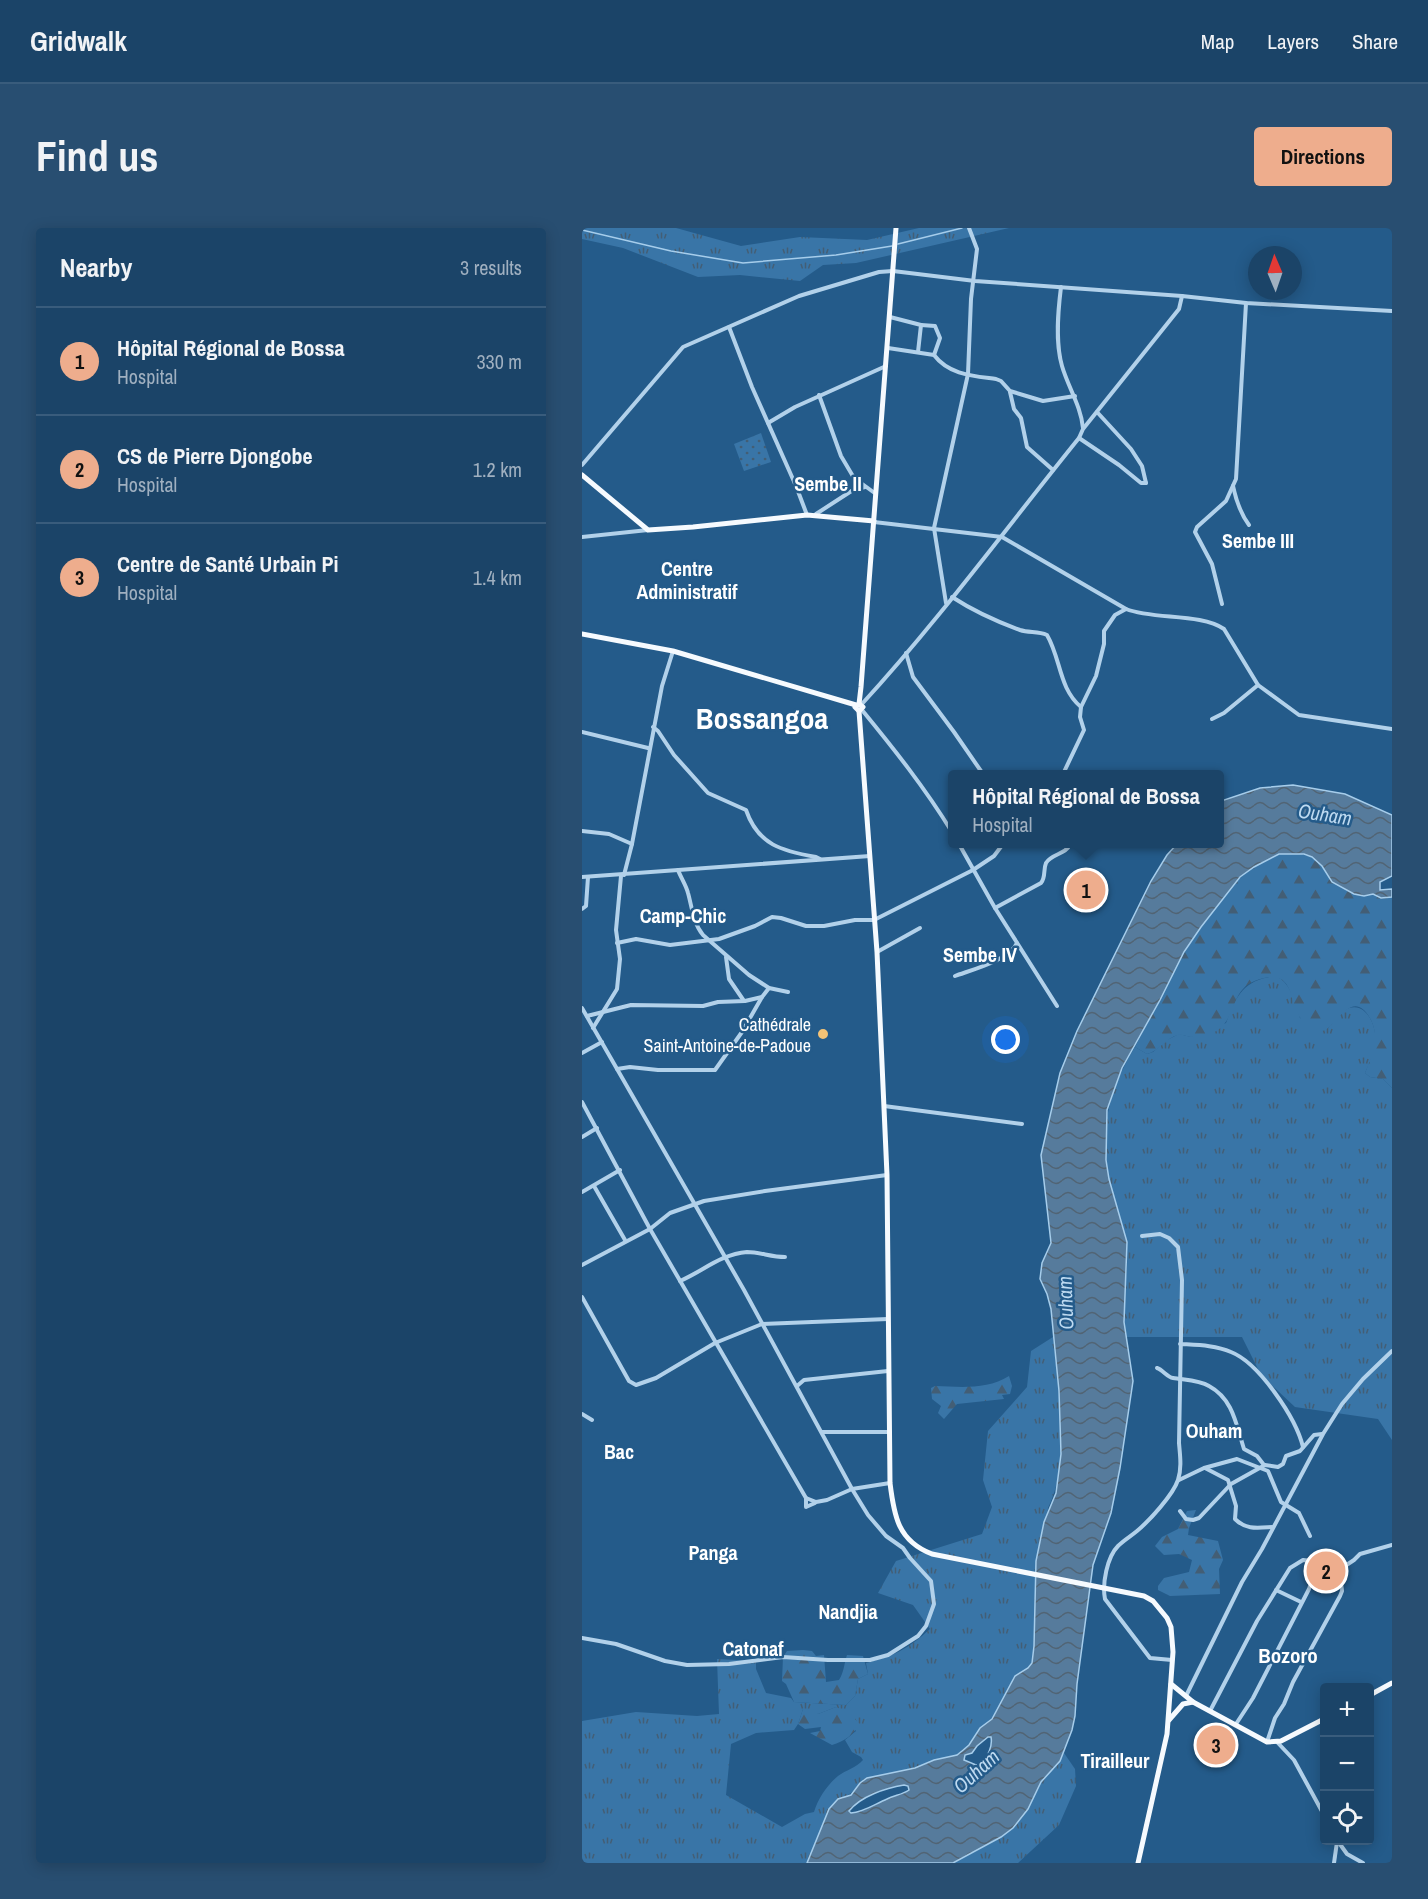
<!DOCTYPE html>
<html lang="en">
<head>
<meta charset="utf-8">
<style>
	body { margin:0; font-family:"Archivo Narrow",sans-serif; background:#284e71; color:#f1f3f6 }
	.controls { position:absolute; right:18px; bottom:18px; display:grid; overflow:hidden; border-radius:6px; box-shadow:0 3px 15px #0003 }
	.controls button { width:54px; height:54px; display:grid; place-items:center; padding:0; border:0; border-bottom:2px solid #395c7c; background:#1b4468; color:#f1f3f6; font:30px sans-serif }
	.compass { position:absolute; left:666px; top:18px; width:54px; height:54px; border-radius:50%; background:#1b4468; box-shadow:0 3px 15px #0003; rotate:358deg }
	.you { position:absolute; left:424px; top:812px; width:21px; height:21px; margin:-15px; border:4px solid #fff; border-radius:50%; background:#1a73e8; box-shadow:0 0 0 9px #1a73e833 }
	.badge { display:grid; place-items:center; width:39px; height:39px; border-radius:50%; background:#eead8d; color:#111; font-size:20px; font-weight:700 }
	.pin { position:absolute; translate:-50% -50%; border:3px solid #fff; box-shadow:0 2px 6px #0006 }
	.popup { position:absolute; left:366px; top:542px; width:276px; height:78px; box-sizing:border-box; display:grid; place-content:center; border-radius:6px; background:#1b4468; filter:drop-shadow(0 2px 4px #0005); font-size:20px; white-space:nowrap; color:#a0b0c0 }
	.popup b { font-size:22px; color:#f1f3f6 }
	.popup::after { content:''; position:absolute; left:50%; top:100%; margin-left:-12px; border:12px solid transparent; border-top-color:#1b4468 }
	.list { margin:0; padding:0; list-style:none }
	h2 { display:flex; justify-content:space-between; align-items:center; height:78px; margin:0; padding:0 24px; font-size:26px }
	h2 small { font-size:20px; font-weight:400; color:#a0b0c0 }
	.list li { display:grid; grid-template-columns:39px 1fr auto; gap:18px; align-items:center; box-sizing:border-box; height:108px; padding:0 24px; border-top:2px solid #395c7c }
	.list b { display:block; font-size:22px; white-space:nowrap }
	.list p { margin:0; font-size:20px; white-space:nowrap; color:#a0b0c0 }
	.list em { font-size:20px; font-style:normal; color:#a0b0c0 }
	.icon { flex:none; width:33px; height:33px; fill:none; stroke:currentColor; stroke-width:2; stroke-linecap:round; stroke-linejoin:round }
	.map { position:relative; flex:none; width:810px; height:1635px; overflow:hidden; border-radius:6px }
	header { display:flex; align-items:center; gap:36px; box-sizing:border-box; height:84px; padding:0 30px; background:#1b4468; border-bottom:2px solid #395c7c }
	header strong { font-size:28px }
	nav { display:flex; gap:33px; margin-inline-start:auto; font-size:21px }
	.intro { display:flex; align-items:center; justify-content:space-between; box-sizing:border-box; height:144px; padding:0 36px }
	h1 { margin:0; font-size:42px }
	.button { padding:15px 27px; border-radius:6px; background:#eead8d; color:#111; font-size:21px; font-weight:700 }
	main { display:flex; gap:36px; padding:0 36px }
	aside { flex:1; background:#1b4468; border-radius:6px; box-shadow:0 3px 15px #0003 }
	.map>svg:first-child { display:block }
	.grass { fill:url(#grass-tufts); fill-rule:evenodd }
	.forest { fill:url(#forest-firs) }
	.park { fill:url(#park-dots) }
	.water { fill:url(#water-waves); stroke:#a6cdeb; stroke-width:1.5; fill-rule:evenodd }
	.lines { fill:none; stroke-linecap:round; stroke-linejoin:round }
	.stream { stroke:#a6cdeb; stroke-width:1.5 }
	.minor { stroke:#b2d1ea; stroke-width:4 }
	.major { stroke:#f6fafe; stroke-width:5 }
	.poi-dot { fill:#f4c376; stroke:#245b8a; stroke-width:2 }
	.labels { text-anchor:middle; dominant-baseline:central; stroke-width:5; stroke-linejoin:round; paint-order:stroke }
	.poi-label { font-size:18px; fill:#fff; stroke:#245b8a; text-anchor:end }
	.neighbourhood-label { font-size:20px; font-weight:bold; fill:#fff; stroke:#245b8a }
	.water-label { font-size:20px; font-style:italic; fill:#bedaf1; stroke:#245b8a }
	.quarter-label { font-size:21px; font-weight:bold; fill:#fff; stroke:#245b8a }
	.town-label { font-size:30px; font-weight:bold; fill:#fff; stroke:#245b8a }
</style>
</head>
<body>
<header>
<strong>Gridwalk</strong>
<nav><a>Map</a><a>Layers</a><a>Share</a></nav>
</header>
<div class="intro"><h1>Find us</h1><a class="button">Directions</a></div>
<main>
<aside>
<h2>Nearby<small>3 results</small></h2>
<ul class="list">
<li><span class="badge">1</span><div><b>Hôpital Régional de Bossa</b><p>Hospital</p></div><em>330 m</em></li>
<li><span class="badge">2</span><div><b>CS de Pierre Djongobe</b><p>Hospital</p></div><em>1.2 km</em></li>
<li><span class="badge">3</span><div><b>Centre de Santé Urbain Pi</b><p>Hospital</p></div><em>1.4 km</em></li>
</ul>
</aside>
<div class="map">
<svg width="810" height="1635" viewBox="0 0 810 1635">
	<defs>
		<pattern id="grass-tufts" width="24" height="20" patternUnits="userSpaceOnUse" patternTransform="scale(1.5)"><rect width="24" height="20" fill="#3975a7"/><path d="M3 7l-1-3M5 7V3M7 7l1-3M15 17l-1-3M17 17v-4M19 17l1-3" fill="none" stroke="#435e75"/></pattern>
		<pattern id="forest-firs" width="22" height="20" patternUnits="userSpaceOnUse" patternTransform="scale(1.5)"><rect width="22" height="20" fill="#3975a7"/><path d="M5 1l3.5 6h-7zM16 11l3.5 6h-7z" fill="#435e75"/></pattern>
		<pattern id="park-dots" width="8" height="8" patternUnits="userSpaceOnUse" patternTransform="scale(1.5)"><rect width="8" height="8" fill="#3975a7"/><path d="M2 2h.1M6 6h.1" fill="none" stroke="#435e75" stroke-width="1.8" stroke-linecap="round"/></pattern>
		<pattern id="water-waves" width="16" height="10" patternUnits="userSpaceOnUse" patternTransform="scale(1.5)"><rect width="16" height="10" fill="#567b9c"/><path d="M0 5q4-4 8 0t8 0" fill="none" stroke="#516474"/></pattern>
	</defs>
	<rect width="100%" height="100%" fill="#245b8a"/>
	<!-- grass -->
	<g class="grass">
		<polygon points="0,0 94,0 159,18 218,9 285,12 337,0 427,0 274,35 241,37 218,53 158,47 116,49 41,20 0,11"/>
		<path d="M693,748C709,753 713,776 718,790L746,800C752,794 759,783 767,780C786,774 796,802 793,817C792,826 787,836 783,845L788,849L801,851L810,860V1212L796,1191L713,1179L679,1147L660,1109H544C542,1095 541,1082 542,1068C543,1054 546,1040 545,1027C544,999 532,977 527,951C516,905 528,859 553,819L565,826L571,824L585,812L597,806L609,809L644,795C654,768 661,752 693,748Z"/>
		<path d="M471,1109C476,1161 490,1232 466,1280L452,1418L450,1435L446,1440L433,1448L410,1491L398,1500L387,1517L380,1523L375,1527L353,1532L333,1540L285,1550C273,1558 272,1567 256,1571L225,1635H0V1493L54,1484L115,1488L137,1486L135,1431L174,1433V1441L184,1465L209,1470L212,1474L264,1477L273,1468L276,1451L286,1446L284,1435C312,1428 326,1421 348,1401L331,1377L296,1365L314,1333L400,1306L410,1279L401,1252L406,1203L445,1159L449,1123ZM254,1479L274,1503L263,1512L270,1524L279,1529L281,1532C274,1540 264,1542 256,1548C245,1557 236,1571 232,1584L223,1586L200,1599L144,1567L149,1516L174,1505L212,1502L216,1496L221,1481L236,1486Z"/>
		<path d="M482,1525L493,1541L494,1558L477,1597L436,1635H371C398,1620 430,1609 446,1581C451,1572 453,1563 458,1555C466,1545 476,1537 482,1525Z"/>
	</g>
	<!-- forest -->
	<g class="forest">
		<path d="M704,624C728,626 739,631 750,654L782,668L791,666L799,670L810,669V860L801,851L788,849L783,845C790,827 798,811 789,792C770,756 753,802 740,803C733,803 724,796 720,792C706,777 714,743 682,750C647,757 656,788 636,802C630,806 616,809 609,809C605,809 600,806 596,807C584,810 577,823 565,826L553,819C583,764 637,636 704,624Z"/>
		<path d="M427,1148L430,1158L428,1166L420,1167L422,1171L375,1176L362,1191L356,1185L359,1178L350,1171L349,1160L353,1158C378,1159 405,1162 427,1148Z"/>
		<polygon points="614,1282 607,1300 606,1307 636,1313 641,1332 637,1341 638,1366 588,1368 576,1362 576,1358 582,1350 607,1344 610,1332 597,1326 582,1327 573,1318 580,1309 596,1301 605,1283"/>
		<path d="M221,1422L230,1423L234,1428L242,1427L244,1454L257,1452C262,1444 262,1436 265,1427L281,1428L286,1446L276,1451L273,1468L264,1477L212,1474L204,1456L200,1453L201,1429L205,1423Z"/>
		<path d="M254,1479L269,1486L277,1496C271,1508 262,1513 250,1517L228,1505L238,1503L239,1499L223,1501L216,1496L221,1481H230L236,1486Z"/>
	</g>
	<!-- park -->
	<polygon class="park" points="179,205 189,234 162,243 152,216"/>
	<!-- water -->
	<path class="water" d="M711,557L763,566L810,587V648L798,654V662L810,661V669L799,670L791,666L782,668L772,666L750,654L740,638L730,629L722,626H697L672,639L658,649L619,699L602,724L578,772L540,840L525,882L524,932L527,951L545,1014L542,1094L551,1153L538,1240L529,1285L511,1337L495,1456L493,1488L490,1502L478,1533L459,1554L446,1581L431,1600L419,1609L371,1635H225L247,1581L256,1571L269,1567L278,1555L285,1550L333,1540L352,1532L375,1527L380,1523L387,1517L398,1500L410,1491L433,1448L446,1440L450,1435L452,1418L454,1333L462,1294L474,1265L479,1226L477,1163L469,1081L465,1066L458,1051L460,1035L469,1015L459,927L478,845L495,803L569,653L585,627L595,616H638V575L639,573L678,560ZM406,1509H409C411,1519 405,1528 400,1536L394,1537L382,1532L383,1527L390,1525L395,1518ZM322,1557L326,1558L327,1562C320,1567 312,1567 305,1571C293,1576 282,1584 269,1585L267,1583C279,1568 304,1560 322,1557Z"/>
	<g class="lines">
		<!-- stream -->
		<g class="stream">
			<polyline points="0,2 89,23 161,35 254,27 310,18"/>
			<polyline points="316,16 380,0"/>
		</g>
		<!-- minor -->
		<g class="minor">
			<path d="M479,59C476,83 473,114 480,138C486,159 499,178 501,200"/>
			<polyline points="308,89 339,97 336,124"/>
			<polyline points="339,97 353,98 358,110 352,127"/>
			<polyline points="147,99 170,159 214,258 225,287"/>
			<path d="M306,120L352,127C367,147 392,148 414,151L419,153L428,163L461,173L493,168"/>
			<polyline points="428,164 432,181 439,190 445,219 471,242"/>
			<polyline points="237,167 259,228 272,250 294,266"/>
			<polyline points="515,184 549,221 560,238 564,255"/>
			<polyline points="186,195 213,179 304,138"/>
			<polyline points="497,210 537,237 559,255 564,255"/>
			<polyline points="0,237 101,119 217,68 297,44 311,43 393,53 600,68 664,75 810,83"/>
			<path d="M651,258C654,272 658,285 667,297"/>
			<polyline points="234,286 271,262 283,259"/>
			<path d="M292,294L420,309L544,381C572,392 618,385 642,401L676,457L717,487L810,501"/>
			<polyline points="0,309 66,302"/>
			<path d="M370,369C390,382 416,394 438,402C447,405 456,403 465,407C479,431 477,461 499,479"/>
			<polyline points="364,375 352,300 386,146 389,71 395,21 387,0"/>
			<polyline points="640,376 630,336 613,304 615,299 644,273 654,251 664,75"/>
			<polyline points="324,425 331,449 372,504 401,546"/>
			<path d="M279,477C357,392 425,299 497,210L501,201L597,81L600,68"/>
			<path d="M280,482C312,521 343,560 370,604"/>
			<polyline points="630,491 642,485 676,457"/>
			<path d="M71,499L76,503L92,527L126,565L164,582C176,617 200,623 234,629L238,631"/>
			<polyline points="0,504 66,520"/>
			<polyline points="481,546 502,502 498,489 499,479 514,448 522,416 522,403 533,387 544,381"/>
			<polyline points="0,603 27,606 50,616"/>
			<polyline points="377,616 413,680 475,778"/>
			<path d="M96,642C99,650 104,657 106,665C110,679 111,695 121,707L167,747L187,760L206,764"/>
			<polyline points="42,647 50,616 80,458 91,423"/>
			<polyline points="0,649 288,628"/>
			<path d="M413,680L459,655C464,649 461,642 464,635C470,625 484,627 488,616"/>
			<polyline points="0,681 4,678 6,649"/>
			<polyline points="35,715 54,711 88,717 137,711 173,698 190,689 199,690 224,698 242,698 273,692 292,692 391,642 412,628 421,616"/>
			<polyline points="295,724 338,700"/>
			<polyline points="144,729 147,751 162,773"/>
			<path d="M373,748C389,742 428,732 435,715"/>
			<polyline points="0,780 162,1062 270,1261 286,1287 304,1308 321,1320 328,1330 349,1353 352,1376 344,1398 336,1408 306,1427 288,1432 246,1432 201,1429 147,1436 105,1437 83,1433 34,1416 0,1410"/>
			<polyline points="5,788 49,777 121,778 136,774 163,773 180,769 187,760"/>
			<polyline points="11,800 35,761 38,731 34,702 39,648"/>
			<polyline points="0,825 20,814"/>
			<polyline points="35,841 48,839 76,842 133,842 160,804 180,769"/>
			<polyline points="0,874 68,1001 224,1270 234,1274 245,1272 270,1261 308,1255"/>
			<polyline points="302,878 440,896"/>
			<polyline points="0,909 15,900"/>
			<polyline points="12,958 43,1012"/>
			<polyline points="0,964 38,942"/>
			<path d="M560,1008L578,1006L587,1010L596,1019L600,1052L597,1215C598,1227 600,1240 596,1252C591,1267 567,1293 555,1303C549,1308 542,1312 536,1318C525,1329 520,1356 523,1371L568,1430L590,1432"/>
			<polyline points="0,1037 68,1001 88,985 122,973 183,963 305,947"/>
			<path d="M98,1053C121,1043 139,1026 165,1024C178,1024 189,1029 203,1029"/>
			<polyline points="0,1069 47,1153 54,1157 74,1150 133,1115 180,1096 306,1091"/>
			<path d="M598,1116C615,1117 633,1117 649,1124C677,1135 714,1190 721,1219"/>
			<path d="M575,1140C581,1142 585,1149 591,1150C602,1152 617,1152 627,1158C651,1171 654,1196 662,1221L675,1228L682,1237"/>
			<polyline points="215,1158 222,1152 306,1143"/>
			<polyline points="0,1186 10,1192"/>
			<polyline points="240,1204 308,1204"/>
			<path d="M623,1240L646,1252L654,1278L653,1291C664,1302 675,1300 690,1299"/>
			<polyline points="597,1252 622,1240 655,1231 686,1243 699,1274 717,1285 728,1308"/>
			<polyline points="224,1270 224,1279 233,1275"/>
			<polyline points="598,1283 604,1291 611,1292 617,1290 649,1256 683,1237 696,1239 701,1236 704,1228 718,1223 732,1207 740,1206"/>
			<polyline points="694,1362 719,1374"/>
			<polyline points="604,1468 660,1354 680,1321 741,1206 760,1176 781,1151 810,1123"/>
			<polyline points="628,1483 675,1393 708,1340 721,1332 730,1333"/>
			<polyline points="654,1496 671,1470 727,1361 735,1336"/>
			<polyline points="685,1514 693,1490 702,1476 711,1454 758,1368 760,1363 758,1346 763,1338 772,1332 778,1326 810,1317"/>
			<polyline points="695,1514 712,1532 742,1587"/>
			<polyline points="755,1612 765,1626 781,1635"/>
			<polyline points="752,1635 755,1614"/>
		</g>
		<!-- major -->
		<g class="major">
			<polyline points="0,247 66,302 111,299 225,287 292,293"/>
			<polyline points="0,406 91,423 274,477"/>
			<path d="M277,476L281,479L277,483L295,724L305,947L308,1255C312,1288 316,1313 350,1326L562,1368L571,1373L585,1390L589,1399L591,1424L585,1506L556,1635"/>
			<polyline points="277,483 273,479 277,476 279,459 314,0"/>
			<polyline points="589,1456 611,1474"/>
			<polyline points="788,1467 810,1455"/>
			<polyline points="587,1492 601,1476 611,1474 685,1514 699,1513 742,1491"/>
		</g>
	</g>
	<!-- markers -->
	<circle class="poi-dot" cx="241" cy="806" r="6"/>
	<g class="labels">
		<!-- poi labels -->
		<g class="poi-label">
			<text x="229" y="796">Cathédrale<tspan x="229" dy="21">Saint-Antoine-de-Padoue</tspan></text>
		</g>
		<!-- neighbourhood labels -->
		<g class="neighbourhood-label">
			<text x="246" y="255">Sembe II</text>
			<text x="676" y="312">Sembe III</text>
			<text x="105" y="340">Centre<tspan x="105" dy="23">Administratif</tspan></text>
			<text x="101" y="687">Camp-Chic</text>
			<text x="398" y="726">Sembe IV</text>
			<text x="632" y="1202">Ouham</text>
			<text x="37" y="1223">Bac</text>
			<text x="131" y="1324">Panga</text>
			<text x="266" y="1383">Nandjia</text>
			<text x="171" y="1420">Catonaf</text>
			<text x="533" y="1532">Tirailleur</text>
		</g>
		<!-- water labels -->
		<g class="water-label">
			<text transform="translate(743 586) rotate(9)">Ouham</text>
			<text transform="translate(483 1075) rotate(-92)">Ouham</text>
			<text transform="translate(394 1543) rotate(-42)">Ouham</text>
		</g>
		<!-- quarter labels -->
		<g class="quarter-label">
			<text x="706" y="1427">Bozoro</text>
		</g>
		<!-- town labels -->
		<g class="town-label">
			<text x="180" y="490">Bossangoa</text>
		</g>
	</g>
</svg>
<div class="controls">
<button>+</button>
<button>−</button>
<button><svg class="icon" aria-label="locate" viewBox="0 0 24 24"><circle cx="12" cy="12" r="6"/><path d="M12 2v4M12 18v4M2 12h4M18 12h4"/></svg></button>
</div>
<svg class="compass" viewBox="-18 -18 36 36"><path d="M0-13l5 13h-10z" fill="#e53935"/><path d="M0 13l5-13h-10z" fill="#a0b0c0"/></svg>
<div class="you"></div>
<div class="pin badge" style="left:504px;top:662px">1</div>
<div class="popup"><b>Hôpital Régional de Bossa</b>Hospital</div>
<div class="pin badge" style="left:744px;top:1343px">2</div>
<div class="pin badge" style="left:634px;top:1517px">3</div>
</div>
</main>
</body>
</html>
